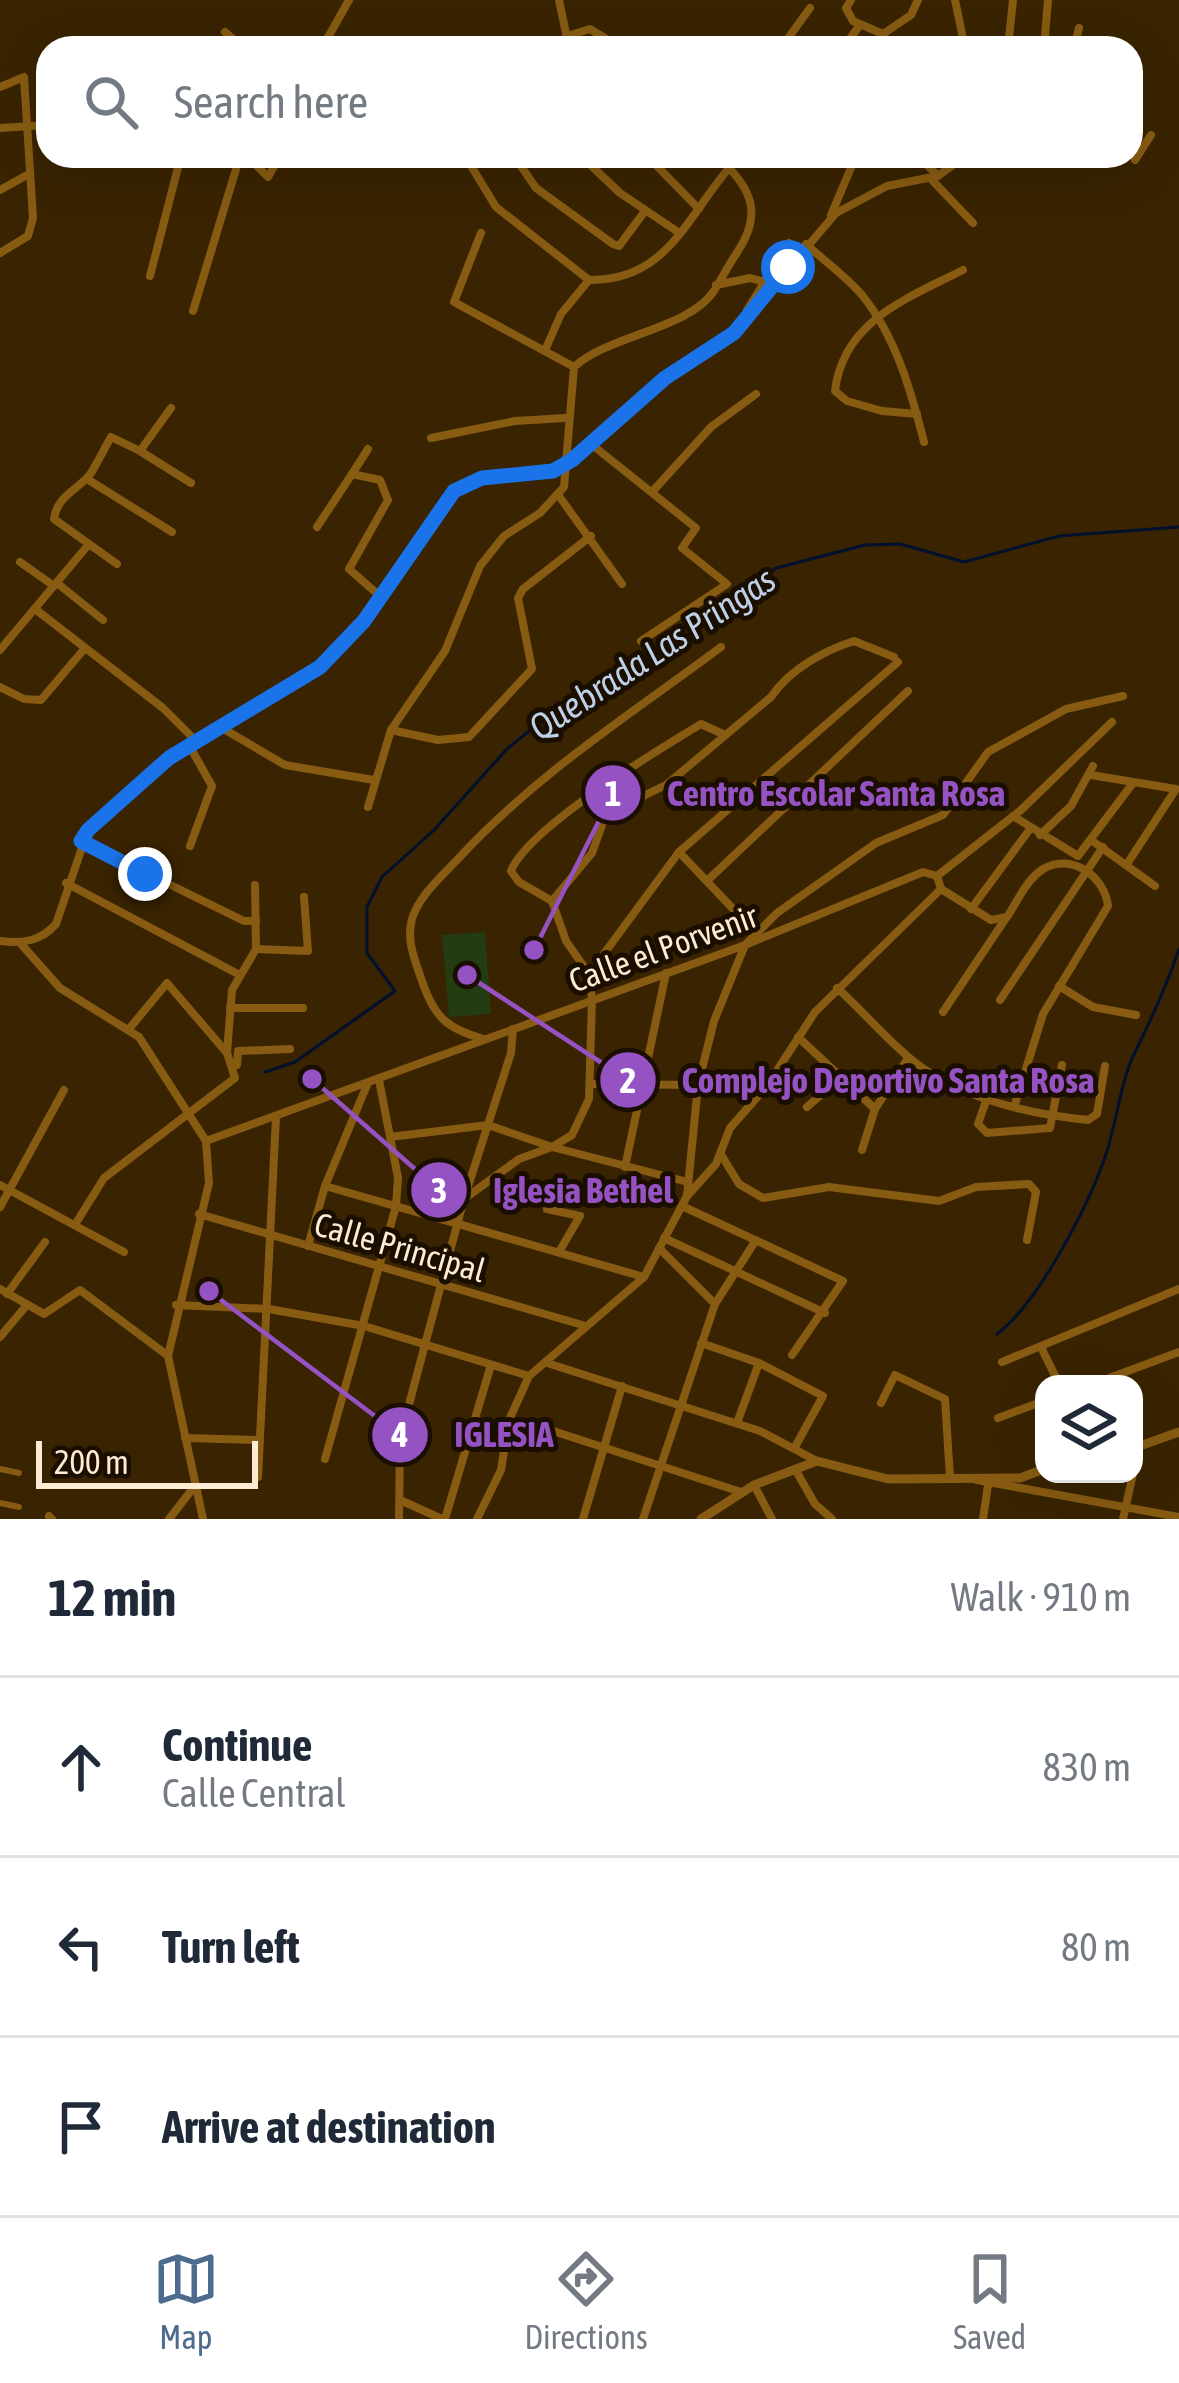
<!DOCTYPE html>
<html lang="en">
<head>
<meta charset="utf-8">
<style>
	body { margin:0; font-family:"Asap Condensed",sans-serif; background:#f6f6f7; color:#1f2937 }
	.controls { position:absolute; right:36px; bottom:36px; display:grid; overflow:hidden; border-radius:24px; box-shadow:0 12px 48px #0002 }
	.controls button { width:108px; height:108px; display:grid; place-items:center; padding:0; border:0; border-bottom:3px solid #e0e1e3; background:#fff; color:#1f2937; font:60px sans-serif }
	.scale { position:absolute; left:36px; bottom:30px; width:222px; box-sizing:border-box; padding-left:12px; border:6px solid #fdebd4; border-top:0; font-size:33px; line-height:42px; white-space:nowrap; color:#fdebd4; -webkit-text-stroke:9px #1a0e00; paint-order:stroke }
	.stop { position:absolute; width:36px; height:36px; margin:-27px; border:9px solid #1a73e8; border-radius:50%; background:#fff }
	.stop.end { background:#1a73e8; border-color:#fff; box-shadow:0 3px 12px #0008 }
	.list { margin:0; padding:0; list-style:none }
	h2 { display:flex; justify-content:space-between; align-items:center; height:156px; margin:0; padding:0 48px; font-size:51px }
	h2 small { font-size:39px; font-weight:400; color:#747a83 }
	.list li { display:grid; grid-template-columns:78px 1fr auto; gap:36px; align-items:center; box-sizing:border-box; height:180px; padding:0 48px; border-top:3px solid #e0e1e3 }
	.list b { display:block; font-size:45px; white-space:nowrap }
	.list p { margin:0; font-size:39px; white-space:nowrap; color:#747a83 }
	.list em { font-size:39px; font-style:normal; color:#747a83 }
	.icon { flex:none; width:66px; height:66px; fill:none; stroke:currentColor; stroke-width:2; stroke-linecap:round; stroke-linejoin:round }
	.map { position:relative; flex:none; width:1179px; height:1519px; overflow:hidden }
	.search { position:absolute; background:#fff; box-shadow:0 12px 48px #0002; left:36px; right:36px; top:36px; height:132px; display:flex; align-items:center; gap:30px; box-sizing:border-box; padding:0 42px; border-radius:36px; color:#747a83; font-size:45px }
	.sheet { height:696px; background:#fff }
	nav { display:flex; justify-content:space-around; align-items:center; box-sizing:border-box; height:168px; border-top:3px solid #e0e1e3; background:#fff; font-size:33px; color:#747a83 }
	nav a { display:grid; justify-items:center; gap:6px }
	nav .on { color:#4d6b8f }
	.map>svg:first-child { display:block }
	.green { fill:#243c12 }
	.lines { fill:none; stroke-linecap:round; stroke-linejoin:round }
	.stream { stroke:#00102d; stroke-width:3 }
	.pedestrian { stroke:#875b12; stroke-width:6 }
	.minor { stroke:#875b12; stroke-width:8 }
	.tertiary { stroke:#875b12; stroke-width:9 }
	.route { stroke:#1a73e8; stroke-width:15 }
	.labels { text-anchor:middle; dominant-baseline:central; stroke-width:10; stroke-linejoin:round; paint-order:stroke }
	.street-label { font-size:33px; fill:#fdebd4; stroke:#1a0e00 }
	.water-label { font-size:36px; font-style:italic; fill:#bdd0e7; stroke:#1a0e00 }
	.leader { fill:none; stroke:#9552c3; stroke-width:4.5 }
	.callout-dot { fill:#9552c3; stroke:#1a0e00; stroke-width:4.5 }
	.mark-label { font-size:36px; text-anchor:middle; font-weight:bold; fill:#fff }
	.callout-label { font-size:36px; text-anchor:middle; font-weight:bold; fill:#9552c3; stroke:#1a0e00; stroke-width:10; stroke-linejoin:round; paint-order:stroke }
</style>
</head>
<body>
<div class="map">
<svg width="1179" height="1519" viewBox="0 0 1179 1519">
	<rect width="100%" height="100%" fill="#392301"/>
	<!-- green -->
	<polygon class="green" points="485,932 491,1014 449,1017 442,935"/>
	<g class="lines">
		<!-- stream -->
		<g class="stream">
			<polyline points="265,1072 295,1062 395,991 367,953 367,907 382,877 434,830 507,749 556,709 685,638 776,568 865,545 900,544 964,562 1059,536 1179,527"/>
			<path d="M997,1334C1039,1303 1091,1201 1107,1151C1117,1120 1121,1080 1135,1052C1152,1018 1167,985 1179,949"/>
		</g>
		<!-- pedestrian -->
		<g class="pedestrian">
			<polyline points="0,1469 19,1473"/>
			<polyline points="0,1503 19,1507"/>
		</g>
		<!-- minor -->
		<g class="minor">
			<polyline points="559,0 569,48"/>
			<polyline points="851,0 846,8 853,21 883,34 911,15 918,0"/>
			<polyline points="955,0 965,48"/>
			<polyline points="225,32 244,48"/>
			<polyline points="567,36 590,29 621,48"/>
			<polyline points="322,48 349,0"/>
			<polyline points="781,48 810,8"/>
			<polyline points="843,48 860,25"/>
			<polyline points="1008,48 1013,0"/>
			<polyline points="1044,48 1048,0"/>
			<polyline points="1074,48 1079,28"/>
			<polyline points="0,87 24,77 33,218 28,236 0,253"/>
			<polyline points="0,128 48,125"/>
			<polyline points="247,156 268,177 280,156"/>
			<polyline points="465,156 496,207 589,280"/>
			<polyline points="514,156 536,188 613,244 619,246 645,211"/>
			<polyline points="581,156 620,193 678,232"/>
			<polyline points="647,156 699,209"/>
			<polyline points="918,156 938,176"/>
			<polyline points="1135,160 1151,135"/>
			<polyline points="772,161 772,156"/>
			<polyline points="931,179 973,223"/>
			<polyline points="0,190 29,174"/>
			<polyline points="831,215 856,156"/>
			<path d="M806,244C824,261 846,276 862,295C896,337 911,391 924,442"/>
			<polyline points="150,276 181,156"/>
			<polyline points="716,285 750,278 765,282"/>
			<polyline points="193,311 240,156"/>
			<polyline points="750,317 747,310 789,243"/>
			<path d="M546,348L561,314L589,280C666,281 685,220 729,168L719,156"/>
			<path d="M574,367C609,335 689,329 714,291C722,278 729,264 738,251C759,219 755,195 729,168"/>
			<path d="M917,414L882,411L847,401L835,391C843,321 908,298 963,270"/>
			<polyline points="431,438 515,421 565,418"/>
			<polyline points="591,444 696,528 682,548 727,584 641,641"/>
			<polyline points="140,451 191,483"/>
			<polyline points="352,474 368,449"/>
			<polyline points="87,479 172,532"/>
			<polyline points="652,492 711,427 756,394"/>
			<polyline points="559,496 622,584"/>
			<polyline points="317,527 352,474 380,480 388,500 349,569 381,597"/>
			<polyline points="20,562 54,586"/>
			<path d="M117,564L54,519C57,495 79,490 91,473C98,462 104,449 111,437L140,451L171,408"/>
			<polyline points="57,583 103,620"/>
			<polyline points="35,609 163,708 197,742"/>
			<polyline points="0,650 89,544"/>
			<polyline points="0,687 24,699 41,700 85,648"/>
			<polyline points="222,728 285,765 374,780"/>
			<polyline points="391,730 438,740 469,737 532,669 518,598 523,589 591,536"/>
			<polyline points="189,745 212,786 190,846"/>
			<polyline points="1091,775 1176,789 1127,864"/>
			<polyline points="368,807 391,730 445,651 480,566 504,536 540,513 564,487 574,367 454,302 481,233"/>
			<polyline points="1013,816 1078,856 1133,783"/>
			<polyline points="1040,835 1071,806 1093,766"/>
			<polyline points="1091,840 1155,886"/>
			<polyline points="81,841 244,921 256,921"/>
			<polyline points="679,852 756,933"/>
			<polyline points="937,876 1021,810 1112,722"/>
			<polyline points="709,879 908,691"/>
			<polyline points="66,883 238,974"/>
			<path d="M941,889L991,920L1007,917C1017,902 1027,879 1043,869C1072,852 1105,877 1108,906L1043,1014L1015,1104"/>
			<path d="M552,901L519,882L511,871C528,828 658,750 701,724L723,734"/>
			<polyline points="971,909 1030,829"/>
			<path d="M0,941C23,944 41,941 56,924L88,830L169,758L320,667L364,621L454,491L482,478L552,471L572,460L665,378L734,333L836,213L887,186L938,176L965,156"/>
			<polyline points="21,944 60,988 139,1037 206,1141 209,1183 168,1356 203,1519"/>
			<polyline points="256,949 308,951 304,897"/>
			<polyline points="589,974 679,852 898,662"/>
			<polyline points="1059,986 1093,1007 1136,1015"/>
			<path d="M837,988C863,1011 885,1038 912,1060C959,1098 1029,1114 1088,1120L1097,1114L1105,1066"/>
			<polyline points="1000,1000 1103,847"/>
			<polyline points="230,1008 303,1008"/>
			<polyline points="943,1012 1006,918"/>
			<polyline points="129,1029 167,983 227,1053"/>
			<polyline points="798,1037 875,1109"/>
			<path d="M484,1039C447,1029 434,1017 422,981C415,961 406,940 412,919C419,896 441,877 456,861C536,774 627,717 721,647"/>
			<polyline points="237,1065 238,1051 290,1049"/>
			<polyline points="590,1084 698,1085"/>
			<polyline points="987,1098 978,1124 987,1133 1050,1128 1062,1065"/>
			<polyline points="807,1107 842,1076"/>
			<path d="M390,1137L488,1125L552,1147L572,1135L589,1099L592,999L589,974L566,941L552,901L592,853L606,814L666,785L771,697C789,670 823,651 854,641L894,657"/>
			<polyline points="206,1141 745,945 923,872 937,876 941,889 815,1012 767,1086 730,1128 716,1164 687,1196 644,1277 529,1376 509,1420 501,1470 477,1519"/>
			<polyline points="862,1150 875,1109 908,1058"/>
			<polyline points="722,1156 739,1184 763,1198 829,1187 939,1201 976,1187 1029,1184 1036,1192 1027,1240"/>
			<polyline points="625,1167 666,973"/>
			<polyline points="0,1185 124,1252"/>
			<polyline points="325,1186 644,1277"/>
			<polyline points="687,1196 698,1085 714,1021 745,945 777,913 876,843 943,815 988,752 1066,709 1123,696"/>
			<polyline points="464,1199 511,1053 513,1029"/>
			<polyline points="682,1206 843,1281 792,1355"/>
			<polyline points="0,1207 64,1090"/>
			<polyline points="547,1209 580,1216 559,1252"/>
			<polyline points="199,1214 586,1326"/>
			<polyline points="76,1223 104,1178 235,1078 227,1053 232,990 256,949 255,885"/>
			<polyline points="664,1238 825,1313"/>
			<polyline points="308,1246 325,1186 367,1085"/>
			<polyline points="659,1248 715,1304"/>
			<polyline points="0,1289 44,1314 80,1290 167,1355"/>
			<polyline points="7,1294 45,1242"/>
			<polyline points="176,1305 269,1309 364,1326 529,1376"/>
			<polyline points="0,1337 26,1306"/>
			<polyline points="701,1343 759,1363 823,1396 795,1447"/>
			<polyline points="1041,1347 1059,1384"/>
			<polyline points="1002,1362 1179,1289"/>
			<polyline points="547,1363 760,1431 817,1461"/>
			<polyline points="1093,1384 1179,1352"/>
			<polyline points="881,1403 895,1375 945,1399 950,1478"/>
			<polyline points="998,1418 1044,1401"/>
			<polyline points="737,1423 759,1363"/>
			<polyline points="553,1431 741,1492"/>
			<polyline points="185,1438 260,1440"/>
			<polyline points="325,1459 396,1206 398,1178 379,1080"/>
			<polyline points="795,1469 815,1504 832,1519"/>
			<polyline points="258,1477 276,1117"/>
			<polyline points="977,1480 1179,1517"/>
			<polyline points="754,1485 772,1519"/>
			<polyline points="400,1500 442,1519"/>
			<polyline points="49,1516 52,1519"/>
			<polyline points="169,1519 194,1487"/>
			<polyline points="399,1519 400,1438 464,1199 519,1159 552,1147 684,1181"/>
			<polyline points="445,1519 491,1365"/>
			<polyline points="583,1519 622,1386"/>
			<polyline points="643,1519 715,1304 756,1240"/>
			<polyline points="983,1519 988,1485"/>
			<polyline points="1123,1519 1133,1474"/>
		</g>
		<!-- tertiary -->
		<g class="tertiary">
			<polyline points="1134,1448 1179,1432"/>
			<polyline points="701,1519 754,1485 817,1461 888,1479 1020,1478 1044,1469"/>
		</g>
	</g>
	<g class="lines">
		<!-- route -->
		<polyline class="route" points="145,874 81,841 88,830 169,758 320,667 364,621 454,491 482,478 553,471 572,460 665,378 734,333 788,267"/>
	</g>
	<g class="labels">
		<!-- street labels -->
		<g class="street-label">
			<text transform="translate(663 948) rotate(-20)">Calle el Porvenir</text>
			<text transform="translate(400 1247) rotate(16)">Calle Principal</text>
		</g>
		<!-- water labels -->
		<g class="water-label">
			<text transform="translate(652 653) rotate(-33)">Quebrada Las Pringas</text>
		</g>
	</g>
	<!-- callouts -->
	<path class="leader" d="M534 950L613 793M467 975L628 1080M312 1079L439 1190M209 1291L400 1435"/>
	<g class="callout-dot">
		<circle cx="534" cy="950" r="12"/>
		<circle cx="467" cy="975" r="12"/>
		<circle cx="312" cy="1079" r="12"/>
		<circle cx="209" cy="1291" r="12"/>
		<circle cx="613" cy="793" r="30"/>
		<circle cx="628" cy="1080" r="30"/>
		<circle cx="439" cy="1190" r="30"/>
		<circle cx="400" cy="1435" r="30"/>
	</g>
	<g class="mark-label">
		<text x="613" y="806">1</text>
		<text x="628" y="1093">2</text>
		<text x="439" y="1203">3</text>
		<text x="400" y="1447">4</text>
	</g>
	<g class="callout-label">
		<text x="836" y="806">Centro Escolar Santa Rosa</text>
		<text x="888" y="1093">Complejo Deportivo Santa Rosa</text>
		<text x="583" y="1203">Iglesia Bethel</text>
		<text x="504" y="1447">IGLESIA</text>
	</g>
</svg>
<div class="controls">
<button><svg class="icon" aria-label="layers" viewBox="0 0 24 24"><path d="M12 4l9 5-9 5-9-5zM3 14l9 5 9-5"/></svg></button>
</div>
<div class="scale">200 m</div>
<div class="stop" style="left:788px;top:267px"></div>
<div class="stop end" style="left:145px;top:874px"></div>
<div class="search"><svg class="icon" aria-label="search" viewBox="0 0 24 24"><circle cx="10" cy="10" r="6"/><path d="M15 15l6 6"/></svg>Search here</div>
</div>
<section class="sheet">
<h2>12 min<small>Walk · 910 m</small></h2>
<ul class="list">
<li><svg class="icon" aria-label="ahead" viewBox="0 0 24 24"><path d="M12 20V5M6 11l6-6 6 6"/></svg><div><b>Continue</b><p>Calle Central</p></div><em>830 m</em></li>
<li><svg class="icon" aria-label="left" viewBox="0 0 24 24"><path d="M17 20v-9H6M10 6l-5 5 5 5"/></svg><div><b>Turn left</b></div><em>80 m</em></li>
<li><svg class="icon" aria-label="arrive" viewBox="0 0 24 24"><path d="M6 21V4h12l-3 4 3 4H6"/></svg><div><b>Arrive at destination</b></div></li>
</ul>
</section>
<nav>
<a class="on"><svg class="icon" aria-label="map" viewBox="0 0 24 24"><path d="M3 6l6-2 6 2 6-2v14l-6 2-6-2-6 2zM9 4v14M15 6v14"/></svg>Map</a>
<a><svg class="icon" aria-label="directions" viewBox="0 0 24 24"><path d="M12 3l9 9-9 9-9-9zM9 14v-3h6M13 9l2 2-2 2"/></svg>Directions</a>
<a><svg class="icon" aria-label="saved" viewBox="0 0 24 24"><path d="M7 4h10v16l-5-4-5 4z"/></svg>Saved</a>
</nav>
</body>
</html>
